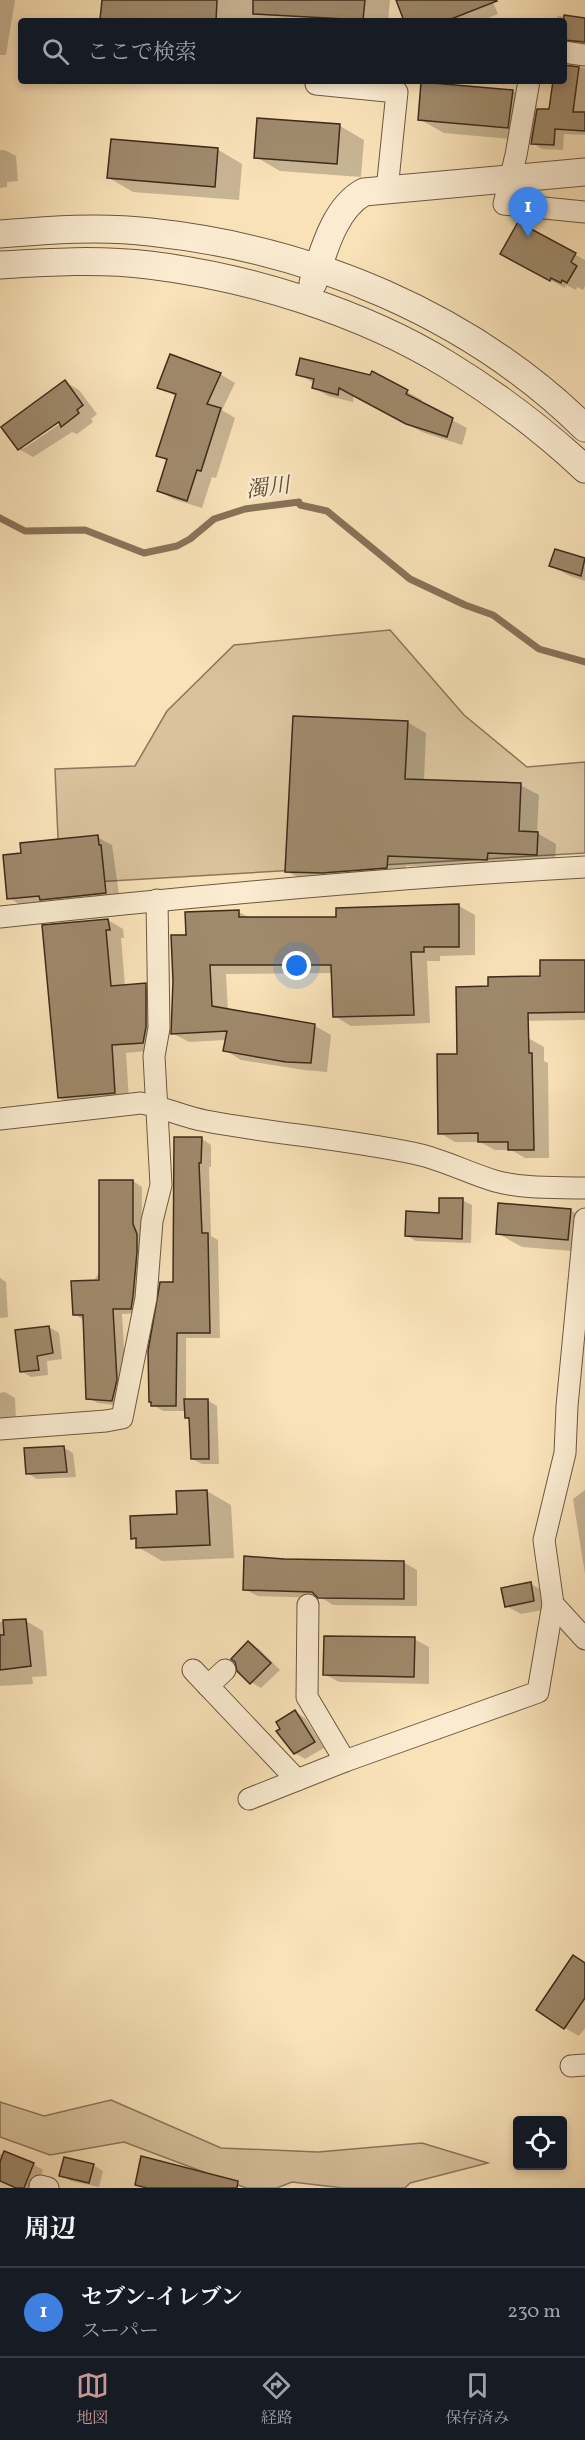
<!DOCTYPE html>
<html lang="ja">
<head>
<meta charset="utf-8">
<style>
	body { margin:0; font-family:Vollkorn,"Noto Serif JP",serif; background:#20242c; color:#f1f3f6 }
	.controls { position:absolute; right:18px; bottom:18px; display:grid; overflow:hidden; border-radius:6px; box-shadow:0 3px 9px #0003 }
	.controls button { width:54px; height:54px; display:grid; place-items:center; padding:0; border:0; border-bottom:2px solid #363941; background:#171b24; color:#f1f3f6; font:30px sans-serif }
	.you { position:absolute; left:297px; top:966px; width:21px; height:21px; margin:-15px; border:4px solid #fff; border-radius:50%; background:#1a73e8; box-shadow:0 0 0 9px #1a73e833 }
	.badge { display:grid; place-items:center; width:39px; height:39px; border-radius:50%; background:#c59692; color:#fff; font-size:20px; font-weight:700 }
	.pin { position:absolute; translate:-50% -50px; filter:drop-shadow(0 2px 3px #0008) }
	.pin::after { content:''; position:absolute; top:32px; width:21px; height:18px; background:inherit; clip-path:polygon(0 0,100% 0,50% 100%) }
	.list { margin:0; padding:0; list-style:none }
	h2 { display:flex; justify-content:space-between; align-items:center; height:78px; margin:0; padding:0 24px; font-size:26px }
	h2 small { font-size:20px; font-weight:400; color:#9ea1a6 }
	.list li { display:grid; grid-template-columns:39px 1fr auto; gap:18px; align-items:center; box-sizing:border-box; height:90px; padding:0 24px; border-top:2px solid #363941 }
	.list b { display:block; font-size:22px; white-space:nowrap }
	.list p { margin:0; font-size:20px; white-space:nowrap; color:#9ea1a6 }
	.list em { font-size:20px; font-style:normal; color:#9ea1a6 }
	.icon { flex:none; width:33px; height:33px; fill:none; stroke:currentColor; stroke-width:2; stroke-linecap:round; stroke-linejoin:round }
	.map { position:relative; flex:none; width:585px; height:2188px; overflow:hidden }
	.search { position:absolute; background:#171b24; box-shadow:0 3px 9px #0003; left:18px; right:18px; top:18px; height:66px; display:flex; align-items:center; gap:15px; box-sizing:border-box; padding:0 21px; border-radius:6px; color:#9ea1a6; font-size:22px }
	.sheet { height:168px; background:#171b24 }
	nav { display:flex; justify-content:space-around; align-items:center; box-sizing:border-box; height:84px; border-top:2px solid #363941; background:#171b24; font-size:16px; color:#9ea1a6 }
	nav a { display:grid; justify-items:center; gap:3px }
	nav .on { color:#c59692 }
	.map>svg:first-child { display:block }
	.green { fill:#d9c39d; stroke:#8c765c; stroke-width:1.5 }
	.shadow { fill:#0003; fill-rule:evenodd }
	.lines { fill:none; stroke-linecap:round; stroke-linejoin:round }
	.stream { stroke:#887358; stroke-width:7 }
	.building { fill:#9f8a6c; stroke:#3e2a1a; stroke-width:1.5 }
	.minor-casing { stroke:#6d5842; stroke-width:23 }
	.tertiary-casing { stroke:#6d5842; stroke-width:29 }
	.minor { stroke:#fbecd1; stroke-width:21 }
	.tertiary { stroke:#fbecd1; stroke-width:27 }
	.labels { text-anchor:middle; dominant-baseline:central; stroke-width:4.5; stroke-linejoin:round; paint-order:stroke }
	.water-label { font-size:22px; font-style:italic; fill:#634e39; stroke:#fbecd1 }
</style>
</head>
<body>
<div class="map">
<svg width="585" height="2188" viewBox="0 0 585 2188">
	<rect width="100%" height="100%" fill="#f9e2b8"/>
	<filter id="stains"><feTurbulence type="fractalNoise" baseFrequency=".00333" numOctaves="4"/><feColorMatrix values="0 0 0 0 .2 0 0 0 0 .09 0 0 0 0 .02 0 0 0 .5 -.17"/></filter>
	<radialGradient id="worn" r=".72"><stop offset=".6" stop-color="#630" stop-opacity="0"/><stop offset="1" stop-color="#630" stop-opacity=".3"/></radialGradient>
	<!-- green -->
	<g class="green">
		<polygon points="390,630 464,715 527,767 585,762 585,853 60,884 55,769 135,766 167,711 234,645"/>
		<polygon points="111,2100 221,2148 318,2152 422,2143 488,2163 410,2183 405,2188 343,2188 292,2182 277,2188 246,2188 124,2142 50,2155 0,2137 0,2102 44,2116"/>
	</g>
	<!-- shadow -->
	<g class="shadow">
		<polygon points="0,0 15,0 6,55 0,55"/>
		<polygon points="103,0 390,0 388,21 107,21 102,18"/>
		<polygon points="408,0 492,0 498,14 481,21 406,21"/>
		<polygon points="557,16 585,19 585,46 564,44 564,21 557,21"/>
		<polygon points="564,66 585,68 585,135 564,134 563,150 542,149 533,143 533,141 444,133 419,119 513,91 537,105 536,111 550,111 554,81 564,81"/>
		<polygon points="340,126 364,140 361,177 280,171 256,157"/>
		<polygon points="217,149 242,164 239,200 133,192 109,178"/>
		<polygon points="0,150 5,150 16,156 18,181 7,182 7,187 0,188"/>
		<polygon points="519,224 585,260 585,286 583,290 577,287 576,290 566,285 565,288 517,262"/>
		<polygon points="373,373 422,400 420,403 467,428 462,445 422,432 354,395 353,402 328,396 313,387 314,383 298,374 371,377"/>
		<polygon points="220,374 235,383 222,410 235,418 216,478 212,477 202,508 173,499 159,491 167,461 158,455 177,397 159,387"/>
		<path d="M65,382L79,390L97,414L91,419L93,422L77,434L72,432L33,457L19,449ZM65,417L67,419L23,449V445Z"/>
		<polygon points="556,551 585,560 585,581 570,576 551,566"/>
		<polygon points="407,722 426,733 424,781 520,785 539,795 537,833 556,844 555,864 505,870 406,866 405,878 305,881 286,871"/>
		<polygon points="97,837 112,845 120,901 24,907 9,898 23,854"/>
		<polygon points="459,906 475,915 475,955 440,956 440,961 427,961 430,1023 351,1026 334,1016 333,973 226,974 228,1010 315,1026 331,1035 327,1072 304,1070 241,1060 225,1050 226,1040 189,1042 172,1033 188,936 239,912 250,918 338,918 337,910"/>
		<polygon points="108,920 123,929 124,938 121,938 125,986 145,985 160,993 158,1050 126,1053 129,1101 74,1106 59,1098"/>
		<polygon points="585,961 585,1020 519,1021 528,1038 544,1047 544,1061 548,1063 549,1158 525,1158 511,1150 495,1150 480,1142 455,1142 440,1133 459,1055 490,987 542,977"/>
		<polygon points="202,1139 211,1145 211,1167 209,1167 211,1236 218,1240 220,1338 186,1338 186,1400 207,1400 217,1406 219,1464 202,1464 192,1459 191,1420 186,1418 186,1411 163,1411 153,1405"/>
		<polygon points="133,1181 142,1187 140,1313 122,1314 126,1386 122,1406 98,1403 88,1398 85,1321 74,1314 101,1269"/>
		<polygon points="462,1200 472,1205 471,1243 416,1241 406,1235"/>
		<polygon points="570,1210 585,1219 585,1252 522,1247 497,1233"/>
		<polygon points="0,1278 6,1282 8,1317 0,1318"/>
		<polygon points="49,1327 59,1333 62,1359 47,1361 48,1375 31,1377 21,1371"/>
		<polygon points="5,1392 15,1398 16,1421 0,1423 0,1393"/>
		<polygon points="63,1447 73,1453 76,1477 37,1479 27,1473"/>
		<polygon points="585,1490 585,1574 573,1499"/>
		<polygon points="207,1491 231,1505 234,1558 162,1561 138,1547 137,1541 132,1538 178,1515"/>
		<polygon points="245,1557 403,1562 417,1570 417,1606 333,1605 322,1598 258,1596 244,1589"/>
		<polygon points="531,1584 545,1592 549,1609 521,1614 506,1606"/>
		<polygon points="26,1621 43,1631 47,1676 32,1677 33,1684 0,1686 0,1622"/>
		<polygon points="414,1639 429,1647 429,1684 339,1682 324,1674"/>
		<polygon points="249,1643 259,1649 280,1670 261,1688 251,1682"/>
		<polygon points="295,1712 305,1718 324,1748 305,1759 295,1753"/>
		<polygon points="585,1963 585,2028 579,2036 565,2028"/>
		<polygon points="0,2154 33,2164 43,2170 36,2188 16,2188 0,2181"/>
		<polygon points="93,2165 103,2171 99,2187 71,2181 61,2175"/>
	</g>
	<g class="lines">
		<!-- stream -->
		<polyline class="stream" points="0,518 25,531 85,530 144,553 177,546 190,539 214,519 245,509 299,502 300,505 327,511 410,579 465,605 493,615 539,649 585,662"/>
	</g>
	<!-- building -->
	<g class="building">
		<polygon points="102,0 217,0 216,21 129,21 100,19"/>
		<polygon points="253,0 365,0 363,20 253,14"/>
		<polygon points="396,0 496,0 497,1 446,21 404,21"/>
		<polygon points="564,15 585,18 585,42 564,40"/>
		<polygon points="564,65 579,67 573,112 585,112 585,131 555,129 554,145 531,144 537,109 549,109 553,81 564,81"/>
		<polygon points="421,82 513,90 508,128 418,120"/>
		<polygon points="257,118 340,124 337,164 254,158"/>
		<polygon points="111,139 218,148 215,187 107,178"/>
		<polygon points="518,222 576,253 571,262 577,266 567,283 562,280 561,283 551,278 550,281 500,254"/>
		<polygon points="170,354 221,373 207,404 221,408 201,471 197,470 187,501 157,491 167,459 156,456 176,394 157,388"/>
		<polygon points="300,358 370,375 372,371 408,390 406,394 453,418 447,437 406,424 339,388 338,395 312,388 314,379 296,375"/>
		<polygon points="65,380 83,405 77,410 79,413 61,427 59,422 18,450 1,427"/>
		<polygon points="555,549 585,558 581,576 549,566"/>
		<polygon points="293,716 408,721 405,779 521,783 519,831 538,832 537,855 488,853 487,860 388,856 387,868 322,873 285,872"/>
		<polygon points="98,835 99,845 101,845 106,893 40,900 39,896 7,899 3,855 21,853 20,843"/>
		<polygon points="459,904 459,947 424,947 424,952 411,952 414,1015 333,1017 331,965 210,965 212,1006 315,1024 311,1063 286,1062 223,1051 227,1031 171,1034 173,981 171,935 186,935 185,912 239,910 239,917 336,917 336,908"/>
		<polygon points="108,919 110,930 106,930 111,986 146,983 146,1027 143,1043 112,1045 115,1093 58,1098 42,925"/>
		<polygon points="540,960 585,960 585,1012 528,1013 529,1053 532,1053 534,1150 508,1150 508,1142 478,1142 478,1133 438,1134 437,1054 457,1054 456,987 488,986 488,977 540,976"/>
		<polygon points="174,1137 202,1137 201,1163 199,1163 202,1233 208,1233 210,1333 177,1333 176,1406 151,1406 151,1402 149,1402 148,1351 160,1282 173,1282"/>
		<polygon points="99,1180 133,1180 133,1224 137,1234 137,1252 133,1296 131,1309 113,1309 117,1380 112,1401 86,1399 83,1315 73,1315 71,1281 99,1280"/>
		<polygon points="439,1198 463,1198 462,1239 405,1236 406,1211 439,1213"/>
		<polygon points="498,1203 571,1209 568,1240 496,1234"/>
		<polygon points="49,1326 53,1353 37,1356 39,1370 20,1372 15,1330"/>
		<polygon points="184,1399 208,1399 209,1459 191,1459 189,1418 185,1418"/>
		<polygon points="64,1446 67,1472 26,1474 24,1448"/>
		<polygon points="207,1490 210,1545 136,1548 136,1538 131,1539 130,1516 177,1514 176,1491"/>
		<polygon points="244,1556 284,1559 404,1561 404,1599 318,1598 312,1592 243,1590"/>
		<polygon points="531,1582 534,1601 505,1607 501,1588"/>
		<polygon points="26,1619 31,1666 0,1670 0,1635 4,1635 3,1620"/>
		<polygon points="324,1636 415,1637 414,1677 323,1675"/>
		<polygon points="248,1641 271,1663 250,1684 237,1671 235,1662 231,1659"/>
		<polygon points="295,1710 315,1742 294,1754 276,1731 280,1729 276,1722"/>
		<polygon points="573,1955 585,1963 585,1998 564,2029 536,2010"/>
		<polygon points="4,2151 34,2163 24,2188 16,2188 0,2181 0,2162"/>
		<polygon points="141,2156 238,2181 237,2188 147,2188 135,2185"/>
		<polygon points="64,2157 94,2164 89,2183 59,2176"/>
	</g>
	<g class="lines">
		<!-- minor casing -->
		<g class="minor-casing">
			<g id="minor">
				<polyline points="564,52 585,55"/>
				<polyline points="529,81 516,155 504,204 585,212"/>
				<polyline points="316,84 397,92 387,190"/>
				<path d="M0,917C195,896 390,878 585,867"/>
				<path d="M0,1119L141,1103C164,1107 183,1117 206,1121C276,1134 347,1139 417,1154C444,1160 468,1173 495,1181C524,1189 555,1187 585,1188"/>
				<polyline points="585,1219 567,1406 565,1453 544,1540 553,1604 585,1639"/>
				<polyline points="0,1429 106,1421 122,1418 146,1298 152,1221 161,1185 154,1056 159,1028 157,900"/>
				<polyline points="308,1605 307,1697 345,1761"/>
				<polyline points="193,1670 297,1780"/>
				<polyline points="208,1686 225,1670"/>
				<polyline points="249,1799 345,1761 538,1692 553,1604"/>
				<polyline points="571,2066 585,2065"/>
				<polyline points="40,2188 40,2186 48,2188"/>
			</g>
		</g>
		<!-- tertiary casing -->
		<g class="tertiary-casing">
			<g id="tertiary">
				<path d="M0,234C50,230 100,226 150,232C310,249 469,314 585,428"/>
				<path d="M0,265C49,262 100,259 149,265C249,277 362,312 448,365C497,395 543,430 585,469"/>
				<path d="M313,283C323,253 334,208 364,192L585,172"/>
			</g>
		</g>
		<!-- minor -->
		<use href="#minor" class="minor"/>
		<!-- tertiary -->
		<use href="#tertiary" class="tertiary"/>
	</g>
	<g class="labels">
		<!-- water labels -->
		<g class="water-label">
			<text transform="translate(268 489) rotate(-7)">濁川</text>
		</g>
	</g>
	<rect width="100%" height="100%" filter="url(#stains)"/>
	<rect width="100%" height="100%" fill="url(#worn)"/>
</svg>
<div class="controls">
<button><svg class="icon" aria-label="locate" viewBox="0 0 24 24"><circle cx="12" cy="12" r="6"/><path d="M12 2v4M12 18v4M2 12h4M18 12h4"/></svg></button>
</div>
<div class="you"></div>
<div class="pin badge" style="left:528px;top:237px;background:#3f7fe0">1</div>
<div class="search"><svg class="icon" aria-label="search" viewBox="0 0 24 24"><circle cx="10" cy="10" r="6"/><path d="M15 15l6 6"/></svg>ここで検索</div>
</div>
<section class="sheet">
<h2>周辺<small></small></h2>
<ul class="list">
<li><span class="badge" style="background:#3f7fe0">1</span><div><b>セブン-イレブン</b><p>スーパー</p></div><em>230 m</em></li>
</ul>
</section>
<nav>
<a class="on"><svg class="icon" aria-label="map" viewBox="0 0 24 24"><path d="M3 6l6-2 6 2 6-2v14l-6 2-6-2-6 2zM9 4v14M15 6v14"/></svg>地図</a>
<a><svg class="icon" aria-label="directions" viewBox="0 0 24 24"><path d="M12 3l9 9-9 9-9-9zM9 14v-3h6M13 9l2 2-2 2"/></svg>経路</a>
<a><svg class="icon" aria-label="saved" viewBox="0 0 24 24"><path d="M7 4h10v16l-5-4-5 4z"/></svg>保存済み</a>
</nav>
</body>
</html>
